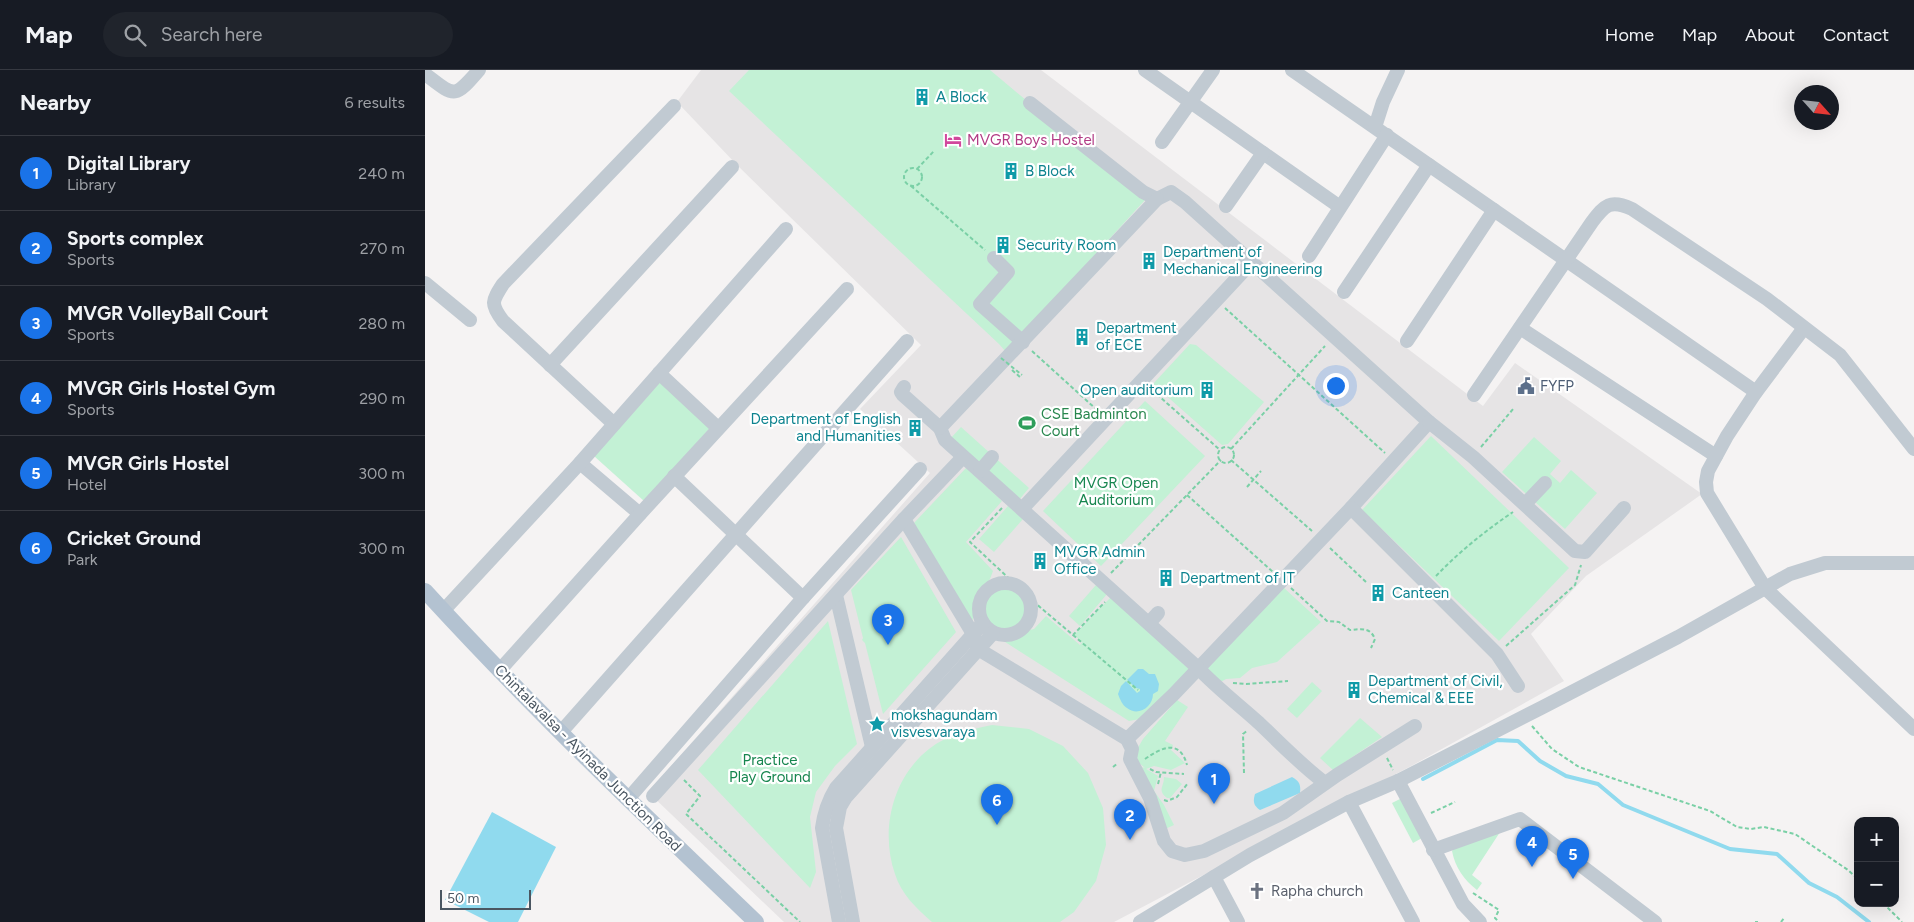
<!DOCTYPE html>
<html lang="en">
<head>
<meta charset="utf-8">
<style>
	body { margin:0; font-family:Figtree,sans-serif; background:#20242c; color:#f1f3f6 }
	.controls { position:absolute; right:15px; bottom:15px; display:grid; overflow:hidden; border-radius:10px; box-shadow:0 5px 20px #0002 }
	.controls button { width:45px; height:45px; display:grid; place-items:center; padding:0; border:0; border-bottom:1px solid #363941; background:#171b24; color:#f1f3f6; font:25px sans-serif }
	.compass { position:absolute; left:1369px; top:15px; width:45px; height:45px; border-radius:50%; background:#171b24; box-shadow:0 5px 20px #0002; rotate:117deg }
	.scale { position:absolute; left:15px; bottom:12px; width:91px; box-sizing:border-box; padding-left:5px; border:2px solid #4a5661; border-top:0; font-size:14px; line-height:18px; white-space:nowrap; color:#4a5661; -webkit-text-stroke:4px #fff; paint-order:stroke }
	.you { position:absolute; left:910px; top:315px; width:18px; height:18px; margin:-12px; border:4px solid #fff; border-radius:50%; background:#1a73e8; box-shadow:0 0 0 8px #1a73e833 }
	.badge { display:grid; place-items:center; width:32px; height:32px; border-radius:50%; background:#1a73e8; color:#fff; font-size:16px; font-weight:700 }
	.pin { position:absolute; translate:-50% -41px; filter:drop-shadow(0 1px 2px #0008) }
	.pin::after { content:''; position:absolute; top:26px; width:18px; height:15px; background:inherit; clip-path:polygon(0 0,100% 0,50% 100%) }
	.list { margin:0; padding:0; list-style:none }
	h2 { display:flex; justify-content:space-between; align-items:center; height:65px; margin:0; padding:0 20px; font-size:21px }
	h2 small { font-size:16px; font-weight:400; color:#9ea1a6 }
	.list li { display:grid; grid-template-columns:32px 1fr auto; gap:15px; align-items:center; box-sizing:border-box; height:75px; padding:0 20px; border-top:1px solid #363941 }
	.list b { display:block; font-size:19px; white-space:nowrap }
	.list p { margin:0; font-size:16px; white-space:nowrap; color:#9ea1a6 }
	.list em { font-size:16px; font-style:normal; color:#9ea1a6 }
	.icon { flex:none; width:28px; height:28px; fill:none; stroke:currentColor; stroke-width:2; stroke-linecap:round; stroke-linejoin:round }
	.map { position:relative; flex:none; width:1489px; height:852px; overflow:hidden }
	header { display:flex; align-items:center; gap:30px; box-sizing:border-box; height:70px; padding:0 25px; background:#171b24; border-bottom:1px solid #363941 }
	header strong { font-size:24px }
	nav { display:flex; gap:28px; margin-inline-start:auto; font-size:18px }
	.search { width:350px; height:45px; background:#20242c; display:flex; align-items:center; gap:12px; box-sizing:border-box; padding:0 18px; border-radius:28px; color:#9ea1a6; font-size:19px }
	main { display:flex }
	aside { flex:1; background:#171b24 }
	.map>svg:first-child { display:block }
	.education { fill:#e6e4e5 }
	.green { fill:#c3f1d5 }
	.water { fill:#90daee }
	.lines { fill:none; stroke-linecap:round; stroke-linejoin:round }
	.stream { stroke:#90daee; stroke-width:4 }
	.path { stroke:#7ad0a6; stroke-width:2; stroke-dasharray:4 2.5; stroke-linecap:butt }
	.minor { stroke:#c1cad2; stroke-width:14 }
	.major { stroke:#b3c2d1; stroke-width:16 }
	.path-bridge { stroke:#7ad0a6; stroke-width:2; stroke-dasharray:4 2.5; stroke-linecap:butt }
	.labels { text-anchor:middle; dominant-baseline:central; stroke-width:4.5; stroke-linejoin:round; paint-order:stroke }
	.culture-label { font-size:15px; fill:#0d838f; stroke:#fff; text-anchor:start }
	.hotel-label { font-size:15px; fill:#b23c85; stroke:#fff; text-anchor:start }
	.service-label { font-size:15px; fill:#4e5e75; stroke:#fff; text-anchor:start }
	.leisure-label { font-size:15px; fill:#27864d; stroke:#fff; text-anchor:start }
	.park-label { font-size:15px; fill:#17864f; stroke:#fff }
	.street-label { font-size:15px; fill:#4a5661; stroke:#fff }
	.worship-label { font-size:15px; fill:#5b616d; stroke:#fff; text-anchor:start }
</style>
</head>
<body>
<header>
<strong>Map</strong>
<div class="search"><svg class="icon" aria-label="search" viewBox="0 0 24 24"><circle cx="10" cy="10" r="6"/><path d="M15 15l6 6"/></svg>Search here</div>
<nav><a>Home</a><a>Map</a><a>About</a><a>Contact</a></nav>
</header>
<main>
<aside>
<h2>Nearby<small>6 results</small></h2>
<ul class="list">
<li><span class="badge">1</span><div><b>Digital Library</b><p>Library</p></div><em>240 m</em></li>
<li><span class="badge">2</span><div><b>Sports complex</b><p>Sports</p></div><em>270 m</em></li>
<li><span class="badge">3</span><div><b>MVGR VolleyBall Court</b><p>Sports</p></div><em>280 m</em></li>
<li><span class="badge">4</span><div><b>MVGR Girls Hostel Gym</b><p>Sports</p></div><em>290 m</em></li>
<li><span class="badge">5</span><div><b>MVGR Girls Hostel</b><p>Hotel</p></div><em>300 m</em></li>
<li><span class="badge">6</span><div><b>Cricket Ground</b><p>Park</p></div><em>300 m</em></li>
</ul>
</aside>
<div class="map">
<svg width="1489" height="852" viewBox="0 0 1489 852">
	<rect width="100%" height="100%" fill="#f5f3f3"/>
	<!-- education -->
	<polygon class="education" points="276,0 616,0 1058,336 1090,293 1277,424 1161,506 1106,564 1139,611 988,695 689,852 359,852 223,722 505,403 435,339 496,275 311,94 252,32"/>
	<!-- green -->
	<g class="green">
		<polygon points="324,0 565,0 720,130 581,282 574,274 304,21"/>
		<polygon points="765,274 771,275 839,332 803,374 797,375 728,314"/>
		<polygon points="235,312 286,357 219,431 169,386"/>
		<polygon points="720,331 780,386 676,496 618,441"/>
		<polygon points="536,357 604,418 593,431 525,369"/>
		<polygon points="1006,366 1144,498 1074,571 937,440"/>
		<polygon points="1109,367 1136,391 1125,404 1135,413 1146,400 1172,423 1140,459 1077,402"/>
		<polygon points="541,398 577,431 541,472 568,501 565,509 556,523 552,540 545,555 489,453"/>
		<polygon points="583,436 598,449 569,482 554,469"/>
		<polygon points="476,467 531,562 458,644 440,573 437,570 438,568 426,520"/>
		<polygon points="671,515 682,524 655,556 644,546"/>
		<polygon points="858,517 896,552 852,592 827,598 815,608 801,609 794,613 779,600"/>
		<circle cx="580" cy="539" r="20"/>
		<polygon points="686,527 765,600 715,649 704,651 577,570 579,566 609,559 621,546 655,575 657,572 649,565"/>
		<polygon points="403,551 432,674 410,696 391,722 385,747 391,802 385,818 273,700"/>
		<polygon points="887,612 897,621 872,648 862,639"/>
		<polygon points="752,630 763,637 740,671 748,675 746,680 760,693 746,700 729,696 721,699 733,706 729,721 739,735 749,755 738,760 724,724 717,697 720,698 713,692 711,681 718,669"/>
		<polygon points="935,648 957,667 908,700 895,688"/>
		<path d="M567,655L604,659L638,676L663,703L678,738L681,775L671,811L649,842L635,852H507C492,839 476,824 470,804C455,761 467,708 504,679C523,664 544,660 567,655Z"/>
		<path d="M739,707L751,709L757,714L745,728H742C732,720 739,717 739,707Z"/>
		<polygon points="977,728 997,768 988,773 967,733"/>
		<path d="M1077,759L1047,805L1057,813L1052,820C1039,810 1030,797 1027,781L1031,775Z"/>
	</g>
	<!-- water -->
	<g class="water">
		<path d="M713,599H718L724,604H730L734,614L733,621L728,624C728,637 713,647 702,638C697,635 695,629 693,624L696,616L701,611L712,623L715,621V619L711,618L702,610Z"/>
		<path d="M867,707C874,711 876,714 875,723L835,740C828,735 828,731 830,724Z"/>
		<polygon points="67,742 131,777 93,852 64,852 20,830"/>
	</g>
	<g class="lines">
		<!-- stream -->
		<polyline class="stream" points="998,709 1072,670 1093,671 1115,691 1141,706 1173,714 1198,735 1305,779 1352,784 1384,813 1412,827 1444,852"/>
		<!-- path -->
		<g class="path">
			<circle cx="488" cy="107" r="9"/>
			<polyline points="492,99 509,81"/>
			<polyline points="486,116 560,180"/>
			<polyline points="800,238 960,383"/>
			<polyline points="607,281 672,340"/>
			<polyline points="587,300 595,307"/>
			<polyline points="727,320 795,380"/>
			<polyline points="1056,377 1089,338"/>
			<circle cx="801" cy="385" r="8"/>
			<polyline points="806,379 900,276"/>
			<polyline points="806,390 887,461"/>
			<polyline points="822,417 836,401"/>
			<polyline points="762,425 848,502"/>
			<polyline points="577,438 545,472 592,516"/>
			<polyline points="905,478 941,512"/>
			<polyline points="686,503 796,390"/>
			<path d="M1011,506C1034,482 1060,461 1088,442"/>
			<path d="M866,518L902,551L914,552L925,560C937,559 945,557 950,569L946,578"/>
			<polyline points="603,527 648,565 680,532"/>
			<polyline points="648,565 713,620"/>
			<polyline points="1081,576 1150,515 1156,495"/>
			<polyline points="808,613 821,614 863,611"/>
			<polyline points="1107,656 1127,679 1154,697 1285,741 1312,757 1326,759 1339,757 1370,764 1423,800 1433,809"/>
			<polyline points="962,688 968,700"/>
			<path d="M720,689C737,677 755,669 762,695"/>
			<polyline points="688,697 693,693"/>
			<polyline points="725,699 731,702 759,704"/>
			<polyline points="819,703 818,664 823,660"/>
			<polyline points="259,710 275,726 261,744 375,852"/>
			<polyline points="733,714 736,702"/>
			<polyline points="739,730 742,731 752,727 763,713"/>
			<polyline points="1006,743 1030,732"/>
			<polyline points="1048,823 1074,840 1070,848 1074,852"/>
			<polyline points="1458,833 1477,852"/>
			<polyline points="1330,852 1333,852"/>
			<polyline points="1356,852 1359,848"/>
		</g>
		<!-- minor -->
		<g class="minor">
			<polyline points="720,0 915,137"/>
			<polyline points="867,0 1331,322"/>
			<path d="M0,4C30,27 29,29 54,0"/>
			<polyline points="605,33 718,122 732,129 746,122 760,132 1004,352 926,438 749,624 702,669"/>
			<polyline points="950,57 958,32 973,0"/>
			<polyline points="737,72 788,0"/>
			<polyline points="801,136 838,83"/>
			<polyline points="884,186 962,65"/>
			<polyline points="569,188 583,202 555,234 598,272"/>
			<polyline points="0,213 45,250"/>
			<polyline points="919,222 1004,95"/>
			<polyline points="1095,258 1291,386"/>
			<polyline points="1379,258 1331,322 1302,366 1283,401 1281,412 1282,423 1340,518 1489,659"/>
			<polyline points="982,271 1069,140"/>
			<polyline points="125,295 307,97"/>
			<polyline points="234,303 293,358"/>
			<path d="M479,317L476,322L478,325L515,358L520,370L773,598C792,618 814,635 834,653C856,674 876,695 900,713"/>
			<path d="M1049,325L1167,152C1180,135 1185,129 1207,139L1342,229L1415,285L1489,379"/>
			<polyline points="1004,352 1048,387 1150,481 1160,482 1199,438"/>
			<path d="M189,354L78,251C65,234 67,231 78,214L249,36"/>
			<polyline points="515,358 732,129"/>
			<polyline points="538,387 479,449 548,564 553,579 702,669 707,679 705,689 725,728 739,771 747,781 760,785 779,781 858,743 912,705 990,656"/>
			<polyline points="155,393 215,444"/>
			<polyline points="555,401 567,387"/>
			<polyline points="249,406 378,528"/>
			<polyline points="1100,434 1120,413"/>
			<polyline points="926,438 1072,584 1093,616"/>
			<polyline points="597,439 827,192"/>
			<circle cx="580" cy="539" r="26"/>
			<polyline points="411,525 447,677"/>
			<polyline points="18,541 155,393 361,159"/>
			<polyline points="724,553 733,543"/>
			<polyline points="74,601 215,444 422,219"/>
			<polyline points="136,662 482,271"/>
			<polyline points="973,711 1038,834 1055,852"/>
			<polyline points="228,726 479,449"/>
			<polyline points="203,729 378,528 495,399"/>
			<polyline points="924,732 988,852"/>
			<polyline points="1008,780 1095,749 1230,852"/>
			<polyline points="789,807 813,852"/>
			<path d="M414,852L397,758C399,743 403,731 411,718L558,553"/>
			<polyline points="428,852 411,758 415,737 421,727 568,563"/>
			<polyline points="715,852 825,785 924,732 973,711 1118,637 1253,567 1365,504 1400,493 1489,493"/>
		</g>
		<!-- major -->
		<path class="major" d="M0,521C105,636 218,744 331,852"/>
		<!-- path-bridge -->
		<polyline class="path-bridge" points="576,288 597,305"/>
	</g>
	<!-- icons -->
	<defs>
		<g id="building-bare" transform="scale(1.35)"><path d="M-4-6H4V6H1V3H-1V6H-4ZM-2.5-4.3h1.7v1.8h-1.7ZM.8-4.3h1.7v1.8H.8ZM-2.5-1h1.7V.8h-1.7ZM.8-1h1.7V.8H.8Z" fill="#0f9aa8" stroke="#fff" stroke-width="2.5" paint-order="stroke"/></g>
		<g id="hotel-bare" transform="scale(1.35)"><path d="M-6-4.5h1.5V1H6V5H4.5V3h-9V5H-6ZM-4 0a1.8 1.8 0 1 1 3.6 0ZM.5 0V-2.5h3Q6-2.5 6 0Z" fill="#d1479c" stroke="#fff" stroke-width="2.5" paint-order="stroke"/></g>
		<g id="civic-bare" transform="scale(1.35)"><path d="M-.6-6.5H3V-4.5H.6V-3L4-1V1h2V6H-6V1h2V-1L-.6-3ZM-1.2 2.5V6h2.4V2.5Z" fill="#5c6f8a" stroke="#fff" stroke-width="2.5" paint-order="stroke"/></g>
		<g id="stadium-bare" transform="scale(1.35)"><path d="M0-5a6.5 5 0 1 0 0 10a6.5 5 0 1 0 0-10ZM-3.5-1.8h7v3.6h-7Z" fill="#2e9e5b" stroke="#fff" stroke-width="2.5" paint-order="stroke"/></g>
		<g id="sight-bare" transform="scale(1.35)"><path d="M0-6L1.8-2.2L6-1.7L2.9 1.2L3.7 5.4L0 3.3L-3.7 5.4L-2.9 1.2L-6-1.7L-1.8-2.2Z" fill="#0f9aa8" stroke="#fff" stroke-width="2.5" paint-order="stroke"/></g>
		<g id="church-bare" transform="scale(1.35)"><path d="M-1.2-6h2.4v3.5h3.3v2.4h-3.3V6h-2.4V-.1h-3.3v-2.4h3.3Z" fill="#6b7280" stroke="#fff" stroke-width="2.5" paint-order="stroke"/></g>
	</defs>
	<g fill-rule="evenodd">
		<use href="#building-bare" x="497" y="27"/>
		<use href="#hotel-bare" x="528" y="70"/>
		<use href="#building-bare" x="586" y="101"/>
		<use href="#building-bare" x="578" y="175"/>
		<use href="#building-bare" x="724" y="191"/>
		<use href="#building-bare" x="657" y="267"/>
		<use href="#civic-bare" x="1101" y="316"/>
		<use href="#building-bare" x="782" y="320"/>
		<use href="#stadium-bare" x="602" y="353"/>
		<use href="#building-bare" x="490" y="358"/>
		<use href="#building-bare" x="615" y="491"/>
		<use href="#building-bare" x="741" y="508"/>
		<use href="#building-bare" x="953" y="523"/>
		<use href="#building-bare" x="929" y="620"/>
		<use href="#sight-bare" x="452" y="654"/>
		<use href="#church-bare" x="832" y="821"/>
	</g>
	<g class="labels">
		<!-- culture labels -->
		<g class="culture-label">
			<text x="511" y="27">A Block</text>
			<text x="600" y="101">B Block</text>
			<text x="592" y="175">Security Room</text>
			<text x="738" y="182">Department of<tspan x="738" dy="17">Mechanical Engineering</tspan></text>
			<text x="671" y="258">Department<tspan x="671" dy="17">of ECE</tspan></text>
			<text x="768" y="320" text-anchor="end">Open auditorium</text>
			<text x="476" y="349" text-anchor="end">Department of English<tspan x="476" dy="17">and Humanities</tspan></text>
			<text x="629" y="482">MVGR Admin<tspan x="629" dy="17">Office</tspan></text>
			<text x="755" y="508">Department of IT</text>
			<text x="967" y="523">Canteen</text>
			<text x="943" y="611">Department of Civil,<tspan x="943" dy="17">Chemical &amp; EEE</tspan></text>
			<text x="466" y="645">mokshagundam<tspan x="466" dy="17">visvesvaraya</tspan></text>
		</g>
		<!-- hotel labels -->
		<g class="hotel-label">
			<text x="542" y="70">MVGR Boys Hostel</text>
		</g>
		<!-- service labels -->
		<g class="service-label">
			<text x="1115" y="316">FYFP</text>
		</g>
		<!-- leisure labels -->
		<g class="leisure-label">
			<text x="616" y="344">CSE Badminton<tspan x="616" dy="17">Court</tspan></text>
		</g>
		<!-- park labels -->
		<g class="park-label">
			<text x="691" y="413">MVGR Open<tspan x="691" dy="17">Auditorium</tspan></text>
			<text x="345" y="690">Practice<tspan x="345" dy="17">Play Ground</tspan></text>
		</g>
		<!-- street labels -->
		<g class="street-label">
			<text transform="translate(163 688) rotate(45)">Chintalavalsa - Ayinada Junction Road</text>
		</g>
		<!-- worship labels -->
		<g class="worship-label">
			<text x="846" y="821">Rapha church</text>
		</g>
	</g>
</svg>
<div class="controls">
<button>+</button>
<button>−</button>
</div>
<svg class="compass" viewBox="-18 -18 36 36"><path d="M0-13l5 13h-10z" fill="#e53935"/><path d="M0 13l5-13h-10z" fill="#9ea1a6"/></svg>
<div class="scale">50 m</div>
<div class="you"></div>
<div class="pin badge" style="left:789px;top:734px">1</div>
<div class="pin badge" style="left:705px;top:770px">2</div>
<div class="pin badge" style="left:463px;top:575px">3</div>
<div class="pin badge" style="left:1107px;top:797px">4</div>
<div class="pin badge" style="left:1148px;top:809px">5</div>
<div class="pin badge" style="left:572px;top:755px">6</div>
</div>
</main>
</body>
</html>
